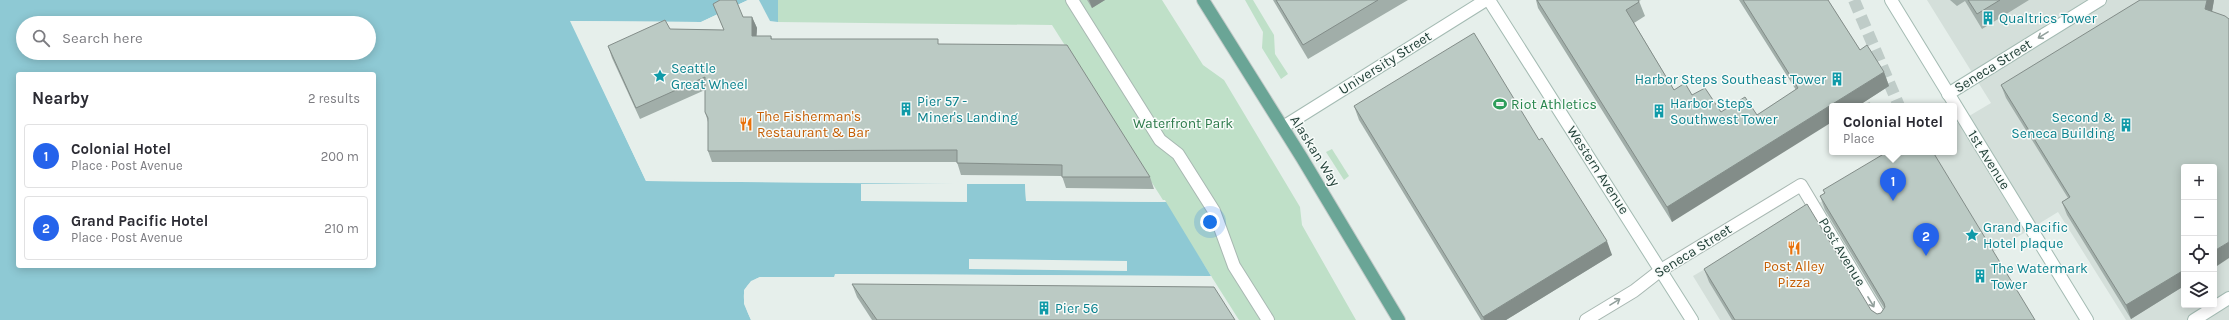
<!DOCTYPE html>
<html lang="en">
<head>
<meta charset="utf-8">
<style>
	body { margin:0; font-family:Karla,sans-serif; background:#f2f2f3; color:#2b2b33 }
	.controls { position:absolute; right:12px; bottom:12px; display:grid; overflow:hidden; border-radius:4px; box-shadow:0 2px 10px #0003 }
	.controls button { width:36px; height:36px; display:grid; place-items:center; padding:0; border:0; border-bottom:1px solid #e1e1e2; background:#fff; color:#2b2b33; font:20px sans-serif }
	.you { position:absolute; left:1210px; top:222px; width:14px; height:14px; margin:-10px; border:3px solid #fff; border-radius:50%; background:#1a73e8; box-shadow:0 0 0 6px #1a73e833 }
	.badge { display:grid; place-items:center; width:26px; height:26px; border-radius:50%; background:#2563eb; color:#fff; font-size:13px; font-weight:700 }
	.pin { position:absolute; translate:-50% -33px; filter:drop-shadow(0 1px 2px #0008) }
	.pin::after { content:''; position:absolute; top:21px; width:14px; height:12px; background:inherit; clip-path:polygon(0 0,100% 0,50% 100%) }
	.popup { position:absolute; left:1829px; top:103px; width:128px; height:52px; box-sizing:border-box; display:grid; place-content:center; border-radius:4px; background:#fff; filter:drop-shadow(0 1px 3px #0005); font-size:13px; white-space:nowrap; color:#7c7c81 }
	.popup b { font-size:15px; color:#2b2b33 }
	.popup::after { content:''; position:absolute; left:50%; top:100%; margin-left:-8px; border:8px solid transparent; border-top-color:#fff }
	.list { margin:0; padding:0; list-style:none }
	h2 { display:flex; justify-content:space-between; align-items:center; height:52px; margin:0; padding:0 16px; font-size:17px }
	h2 small { font-size:13px; font-weight:400; color:#7c7c81 }
	.list li { display:grid; grid-template-columns:26px 1fr auto; gap:12px; align-items:center; box-sizing:border-box; height:64px; margin:0 8px 8px; padding:0 8px; border:1px solid #e1e1e2; border-radius:4px }
	.list b { display:block; font-size:15px; white-space:nowrap }
	.list p { margin:0; font-size:13px; white-space:nowrap; color:#7c7c81 }
	.list em { font-size:13px; font-style:normal; color:#7c7c81 }
	.icon { flex:none; width:22px; height:22px; fill:none; stroke:currentColor; stroke-width:2; stroke-linecap:round; stroke-linejoin:round }
	.map { position:relative; flex:none; width:2229px; height:320px; overflow:hidden }
	.search { position:absolute; background:#fff; box-shadow:0 2px 10px #0003; left:16px; top:16px; width:360px; height:44px; display:flex; align-items:center; gap:10px; box-sizing:border-box; padding:0 14px; border-radius:22px; color:#7c7c81; font-size:15px }
	.panel { position:absolute; background:#fff; box-shadow:0 2px 10px #0003; left:16px; top:72px; width:360px; height:196px; border-radius:4px }
	.map>svg:first-child { display:block }
	.built { fill:#d4dfda; fill-rule:evenodd }
	.green { fill:#bfe0c8 }
	.water { fill:#8ec9d4; fill-rule:evenodd }
	.pier { fill:#e6efeb }
	.lines { fill:none; stroke-linecap:round; stroke-linejoin:round }
	.highway-tunnel { stroke:#bfccc8; stroke-width:12; stroke-dasharray:12 6; stroke-linecap:butt }
	.street-casing { stroke:#a8b8b2; stroke-width:14 }
	.secondary-casing { stroke:#a4bbb3; stroke-width:14 }
	.primary-casing { stroke:#c2cac8; stroke-width:14 }
	.street { stroke:#fff; stroke-width:12 }
	.secondary { stroke:#fff; stroke-width:12 }
	.primary { stroke:#6aa596; stroke-width:12 }
	.wall { fill:#a1aea9 }
	.shaded-wall { fill:#838d89 }
	.building { fill:#bbcac4; stroke:#838d89 }
	.oneway { stroke:#92a09c }
	.labels { text-anchor:middle; dominant-baseline:central; stroke-width:3; stroke-linejoin:round; paint-order:stroke }
	.culture-label { font-size:14px; fill:#0d838f; stroke:#f7fbf9; text-anchor:start }
	.street-label { font-size:14px; fill:#24423a; stroke:#f7fbf9 }
	.leisure-label { font-size:14px; fill:#27864d; stroke:#f7fbf9; text-anchor:start }
	.food-label { font-size:14px; fill:#c56008; stroke:#f7fbf9; text-anchor:start }
	.park-label { font-size:14px; fill:#2d7a4b; stroke:#f7fbf9 }
</style>
</head>
<body>
<div class="map">
<svg width="2229" height="320" viewBox="0 0 2229 320">
	<rect width="100%" height="100%" fill="#e6efeb"/>
	<!-- built -->
	<path class="built" d="M1927,0H2229V320H2126L2058,212L1883,320H1720L1693,276L1907,152H1954V125L1991,103ZM2184,167H2214V305H2184Z"/>
	<!-- green -->
	<g class="green">
		<polygon points="778,0 1162,0 1203,65 1224,80 1300,207 1302,225 1356,320 1239,320 1052,25 778,22"/>
		<polygon points="1245,0 1253,0 1274,35 1275,54 1288,74 1281,79 1262,48 1263,32"/>
		<polygon points="1332,149 1349,176 1344,180 1326,152"/>
	</g>
	<!-- water -->
	<g class="water">
		<path d="M0,0H748L701,22L571,21L646,181L1025,184L1026,201L1166,202L1211,276L835,274V277H760C738,287 742,300 751,320H0ZM23,23H369V53H23ZM18,74H374V266H18Z"/>
		<polygon points="759,0 778,0 778,22 770,21"/>
	</g>
	<!-- pier -->
	<g class="pier">
		<polygon points="748,0 750,0 701,24 574,23 647,179 1025,182 1027,184 1028,199 1165,200 1166,202 1026,200 1025,184 967,184 967,202 861,201 861,184 955,184 646,181 570,21 701,22"/>
		<polygon points="969,259 1127,261 1127,271 969,269"/>
		<polygon points="835,274 1190,276 1211,276 1212,278 837,276 835,279 761,279 753,282 746,291 746,304 753,320 751,320 744,304 744,290 751,281 760,277 834,277"/>
	</g>
	<g class="lines">
		<!-- highway-tunnel -->
		<g class="highway-tunnel">
			<polyline points="1854,0 1899,106"/>
			<polyline points="1858,87 1865,106"/>
		</g>
		<!-- street casing -->
		<g class="street-casing">
			<g id="street">
				<polyline points="1072,0 1160,140 1178,154 1214,211 1234,266 1268,320"/>
				<polyline points="1586,320 1634,291 1661,270 1801,185 1882,320"/>
			</g>
		</g>
		<!-- secondary casing -->
		<g class="secondary-casing">
			<g id="secondary">
				<polyline points="1489,0 1692,320"/>
				<polyline points="1891,0 2087,320"/>
				<polyline points="1948,94 2100,0"/>
				<polyline points="1283,127 1486,0"/>
				<polyline points="2194,320 2229,298"/>
			</g>
		</g>
		<!-- primary casing -->
		<g class="primary-casing">
			<polyline id="primary" points="1203,0 1302,158 1399,320"/>
		</g>
		<!-- street -->
		<use href="#street" class="street"/>
		<!-- secondary -->
		<use href="#secondary" class="secondary"/>
		<!-- primary -->
		<use href="#primary" class="primary"/>
	</g>
	<!-- wall -->
	<g class="wall">
		<polygon points="1087,0 1105,0 1092,8"/>
		<polygon points="1273,0 1408,0 1308,59"/>
		<polygon points="1536,0 1641,0 1639,1 1645,16 1634,23 1674,90 1692,95 1721,112 1757,115 1796,90 1739,0 1828,0 1860,50 1884,72 1889,86 1858,106 1832,106 1672,222 1538,8"/>
		<polygon points="1950,0 2029,0 1982,29 1965,1 1957,6"/>
		<polygon points="2214,0 2184,167 2184,286 2131,319 2067,215 2062,202 2068,198 2006,98 2001,85"/>
		<polygon points="713,4 743,17 752,17 757,28 756,36 771,36 772,39 940,44 1150,177 1154,189 1066,188 1062,176 961,175 957,162 712,162 708,151 708,122 705,112 705,90 640,119 612,58 608,46 670,29 724,30"/>
		<polygon points="1354,106 1539,140 1612,255 1506,320 1481,320 1359,120"/>
		<polygon points="1823,190 2035,320 1732,320 1709,282 1704,269 1871,310 1877,314 1881,313 1884,308 1825,210 1820,196 1825,193"/>
		<polygon points="852,284 1235,320 872,320 857,297"/>
	</g>
	<!-- shaded-wall -->
	<g class="shaded-wall">
		<polygon points="1089,0 1105,0 1092,8"/>
		<polygon points="2207,0 2214,0 2210,23 2205,9"/>
		<polygon points="752,17 757,28 756,47 752,36"/>
		<polygon points="1884,72 1889,86 1858,106 1832,106 1832,122 1672,222 1667,207"/>
		<polygon points="1607,241 1612,255 1506,320 1484,320 1483,317"/>
		<polygon points="2229,242 2229,258 2214,268 2214,251"/>
		<polygon points="2184,270 2184,286 2131,319 2126,305"/>
	</g>
	<!-- building -->
	<g class="building">
		<polygon points="720,0 736,0 743,17 752,17 752,36 771,36 771,39 938,39 938,44 1067,45 1150,177 1062,177 1062,165 957,163 957,150 708,151 708,118 705,112 705,77 636,108 608,46 665,20 670,29 724,30 713,4"/>
		<polygon points="1276,0 1378,0 1303,45"/>
		<polygon points="1537,0 1638,0 1639,2 1626,10 1674,90 1685,83 1692,95 1705,88 1721,112 1745,97 1757,115 1798,88 1743,0 1828,0 1860,50 1867,45 1884,72 1667,207"/>
		<polygon points="1968,0 2000,0 1977,14"/>
		<polygon points="2140,0 2207,0 2205,9 2225,16 2229,19 2229,242 2214,251 2214,167 2184,167 2184,270 2126,305 2062,202 2070,197 2001,85"/>
		<polygon points="1474,33 1539,140 1542,138 1607,241 1483,317 1354,106"/>
		<polygon points="1887,152 1933,152 2035,320 1735,320 1704,269 1807,204 1871,310 1877,314 1881,313 1885,307 1884,303 1820,196 1825,193 1823,190"/>
		<polygon points="852,284 1214,287 1235,320 877,320"/>
	</g>
	<!-- one-way arrows -->
	<defs><path id="oneway-shaft" d="M-6 0H5M1.5-3L5.5 0L1.5 3" fill="none" stroke-width="1.6" stroke-linecap="round" stroke-linejoin="round"/></defs>
	<g class="oneway">
		<use href="#oneway-shaft" transform="translate(2043 35) rotate(148)"/>
		<use href="#oneway-shaft" transform="translate(1615 302) rotate(-32)"/>
		<use href="#oneway-shaft" transform="translate(1871 302) rotate(59)"/>
	</g>
	<!-- icons -->
	<defs>
		<g id="building-bare" transform="scale(1.08)"><path d="M-4-6H4V6H1V3H-1V6H-4ZM-2.5-4.3h1.7v1.8h-1.7ZM.8-4.3h1.7v1.8H.8ZM-2.5-1h1.7V.8h-1.7ZM.8-1h1.7V.8H.8Z" fill="#0f9aa8" stroke="#f7fbf9" stroke-width="2.5" paint-order="stroke"/></g>
		<g id="sight-bare" transform="scale(1.08)"><path d="M0-6L1.8-2.2L6-1.7L2.9 1.2L3.7 5.4L0 3.3L-3.7 5.4L-2.9 1.2L-6-1.7L-1.8-2.2Z" fill="#0f9aa8" stroke="#f7fbf9" stroke-width="2.5" paint-order="stroke"/></g>
		<g id="stadium-bare" transform="scale(1.08)"><path d="M0-5a6.5 5 0 1 0 0 10a6.5 5 0 1 0 0-10ZM-3.5-1.8h7v3.6h-7Z" fill="#2e9e5b" stroke="#f7fbf9" stroke-width="2.5" paint-order="stroke"/></g>
		<g id="restaurant-bare" transform="scale(1.08)"><path d="M-5-6h1v4h1v-4h1v4h1v-4h1v5L-1.5 .5V6h-2V.5L-5-1ZM5-6V6H3V1.5H1.5Q1.5-4 5-6Z" fill="#e8710a" stroke="#f7fbf9" stroke-width="2.5" paint-order="stroke"/></g>
	</defs>
	<g fill-rule="evenodd">
		<use href="#building-bare" x="1988" y="18"/>
		<use href="#sight-bare" x="660" y="76"/>
		<use href="#building-bare" x="1837" y="79"/>
		<use href="#stadium-bare" x="1500" y="104"/>
		<use href="#building-bare" x="906" y="109"/>
		<use href="#building-bare" x="1659" y="111"/>
		<use href="#restaurant-bare" x="746" y="124"/>
		<use href="#building-bare" x="2126" y="125"/>
		<use href="#sight-bare" x="1972" y="235"/>
		<use href="#restaurant-bare" x="1794" y="248"/>
		<use href="#building-bare" x="1980" y="276"/>
		<use href="#building-bare" x="1044" y="308"/>
	</g>
	<g class="labels">
		<!-- culture labels -->
		<g class="culture-label">
			<text x="1999" y="18">Qualtrics Tower</text>
			<text x="671" y="68">Seattle<tspan x="671" dy="16">Great Wheel</tspan></text>
			<text x="1826" y="79" text-anchor="end">Harbor Steps Southeast Tower</text>
			<text x="917" y="101">Pier 57 -<tspan x="917" dy="16">Miner's Landing</tspan></text>
			<text x="1670" y="103">Harbor Steps<tspan x="1670" dy="16">Southwest Tower</tspan></text>
			<text x="2115" y="117" text-anchor="end">Second &amp;<tspan x="2115" dy="16">Seneca Building</tspan></text>
			<text x="1983" y="227">Grand Pacific<tspan x="1983" dy="16">Hotel plaque</tspan></text>
			<text x="1991" y="268">The Watermark<tspan x="1991" dy="16">Tower</tspan></text>
			<text x="1055" y="308">Pier 56</text>
		</g>
		<!-- street labels -->
		<g class="street-label">
			<text transform="translate(1385 63) rotate(-32)">University Street</text>
			<text transform="translate(1993 66) rotate(-32)">Seneca Street</text>
			<text transform="translate(1315 151) rotate(58)">Alaskan Way</text>
			<text transform="translate(1989 160) rotate(58)">1st Avenue</text>
			<text transform="translate(1598 170) rotate(57)">Western Avenue</text>
			<text transform="translate(1693 251) rotate(-32)">Seneca Street</text>
			<text transform="translate(1842 252) rotate(59)">Post Avenue</text>
		</g>
		<!-- leisure labels -->
		<g class="leisure-label">
			<text x="1511" y="104">Riot Athletics</text>
		</g>
		<!-- food labels -->
		<g class="food-label">
			<text x="757" y="116">The Fisherman's<tspan x="757" dy="16">Restaurant &amp; Bar</tspan></text>
			<text x="1794" y="266" text-anchor="middle">Post Alley<tspan x="1794" dy="16">Pizza</tspan></text>
		</g>
		<!-- park labels -->
		<g class="park-label">
			<text x="1183" y="123">Waterfront Park</text>
		</g>
	</g>
</svg>
<div class="controls">
<button>+</button>
<button>−</button>
<button><svg class="icon" aria-label="locate" viewBox="0 0 24 24"><circle cx="12" cy="12" r="6"/><path d="M12 2v4M12 18v4M2 12h4M18 12h4"/></svg></button>
<button><svg class="icon" aria-label="layers" viewBox="0 0 24 24"><path d="M12 4l9 5-9 5-9-5zM3 14l9 5 9-5"/></svg></button>
</div>
<div class="you"></div>
<div class="pin badge" style="left:1893px;top:201px">1</div>
<div class="popup"><b>Colonial Hotel</b>Place</div>
<div class="pin badge" style="left:1926px;top:256px">2</div>
<div class="search"><svg class="icon" aria-label="search" viewBox="0 0 24 24"><circle cx="10" cy="10" r="6"/><path d="M15 15l6 6"/></svg>Search here</div>
<section class="panel">
<h2>Nearby<small>2 results</small></h2>
<ul class="list">
<li><span class="badge">1</span><div><b>Colonial Hotel</b><p>Place · Post Avenue</p></div><em>200 m</em></li>
<li><span class="badge">2</span><div><b>Grand Pacific Hotel</b><p>Place · Post Avenue</p></div><em>210 m</em></li>
</ul>
</section>
</div>
</body>
</html>
